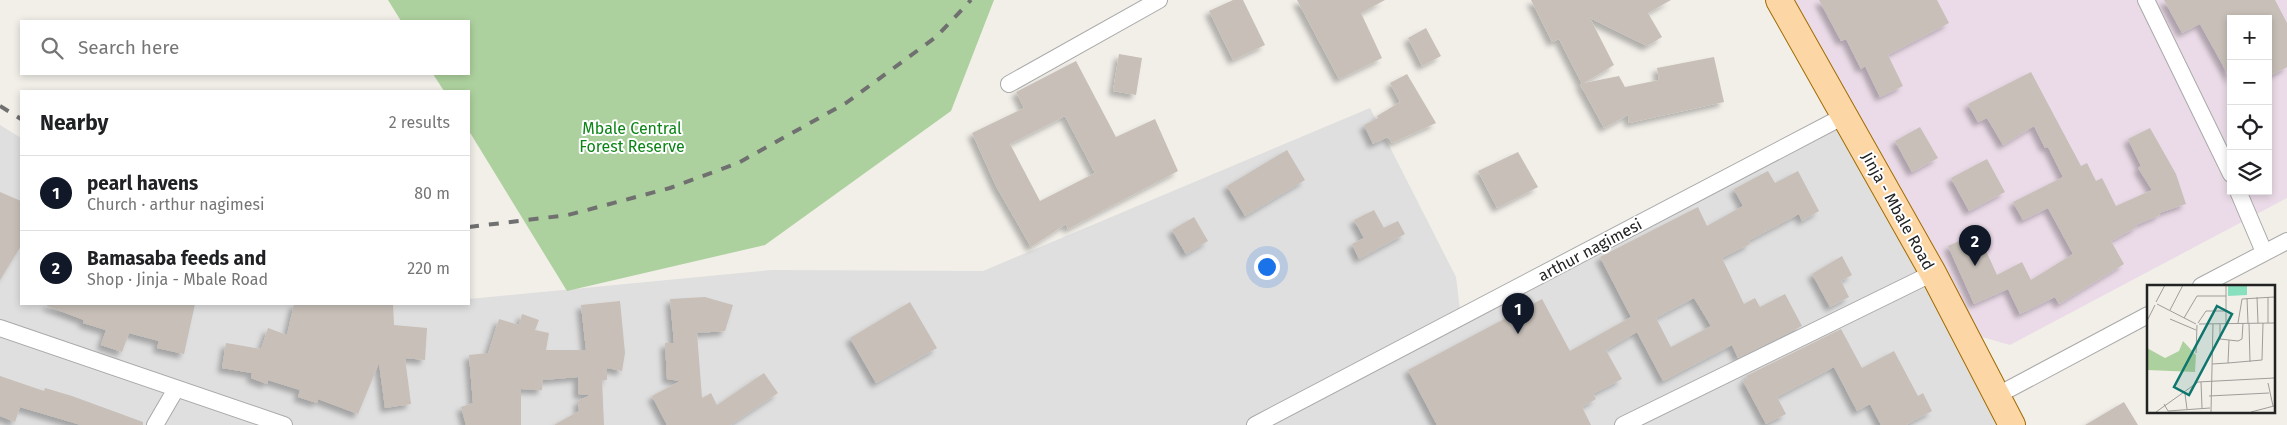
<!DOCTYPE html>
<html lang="en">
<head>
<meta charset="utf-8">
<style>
	body { margin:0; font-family:"Fira Sans",sans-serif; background:#f6f6f6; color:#202124 }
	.controls { position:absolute; right:15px; top:15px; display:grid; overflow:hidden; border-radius:0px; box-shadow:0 2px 8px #0003 }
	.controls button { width:45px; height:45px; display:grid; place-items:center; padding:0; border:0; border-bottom:1px solid #e0e0e0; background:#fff; color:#202124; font:25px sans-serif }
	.you { position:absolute; left:1266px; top:266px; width:18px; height:18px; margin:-12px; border:4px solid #fff; border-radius:50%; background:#1a73e8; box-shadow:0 0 0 8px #1a73e833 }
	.badge { display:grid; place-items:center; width:32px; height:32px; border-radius:50%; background:#111827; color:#fff; font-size:16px; font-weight:700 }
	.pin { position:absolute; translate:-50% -41px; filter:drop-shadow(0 1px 2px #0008) }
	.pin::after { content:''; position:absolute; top:26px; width:18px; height:15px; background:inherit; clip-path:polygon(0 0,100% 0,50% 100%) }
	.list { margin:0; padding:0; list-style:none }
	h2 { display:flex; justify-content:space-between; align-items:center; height:65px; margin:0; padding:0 20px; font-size:21px }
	h2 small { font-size:16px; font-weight:400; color:#757577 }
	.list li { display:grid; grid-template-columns:32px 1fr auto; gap:15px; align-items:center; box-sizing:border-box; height:75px; padding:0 20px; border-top:1px solid #e0e0e0 }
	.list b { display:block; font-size:19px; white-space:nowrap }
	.list p { margin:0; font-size:16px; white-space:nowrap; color:#757577 }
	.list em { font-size:16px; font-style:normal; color:#757577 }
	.icon { flex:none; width:28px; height:28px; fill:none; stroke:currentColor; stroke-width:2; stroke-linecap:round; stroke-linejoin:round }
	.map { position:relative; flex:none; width:2287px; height:425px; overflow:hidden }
	.search { position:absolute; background:#fff; box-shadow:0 2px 8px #0003; left:20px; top:20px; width:450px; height:55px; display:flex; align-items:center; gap:12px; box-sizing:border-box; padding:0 18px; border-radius:0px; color:#757577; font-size:19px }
	.panel { position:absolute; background:#fff; box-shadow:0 2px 8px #0003; left:20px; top:90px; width:450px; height:215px; border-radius:0px }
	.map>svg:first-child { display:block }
	.residential { fill:#e0dfdf }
	.industrial { fill:#ebdbe8; fill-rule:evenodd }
	.forest { fill:#add19e }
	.building { fill:#c7bfb8; fill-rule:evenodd; filter:url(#shadow) }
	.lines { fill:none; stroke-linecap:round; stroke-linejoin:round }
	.street-casing { stroke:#a9a9a9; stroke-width:18 }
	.primary-casing { stroke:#a06b00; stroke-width:28 }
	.street { stroke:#fff; stroke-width:16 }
	.primary { stroke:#fcd6a4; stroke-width:26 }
	.rail { stroke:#707070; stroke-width:4; stroke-dasharray:10 10; stroke-linecap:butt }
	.labels { text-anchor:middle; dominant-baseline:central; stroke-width:4; stroke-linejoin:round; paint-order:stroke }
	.park-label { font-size:16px; fill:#0c8416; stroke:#fff }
	.street-label { font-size:16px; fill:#222; stroke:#fff }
	.inset-road { fill:none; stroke:#9f9d99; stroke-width:1 }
	.view { fill:#0f766e; fill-opacity:0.15; stroke:#0f766e; stroke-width:2.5 }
	.inset-edge { fill:none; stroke:#222; stroke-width:2.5 }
</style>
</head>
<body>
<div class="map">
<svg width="2287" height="425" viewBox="0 0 2287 425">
	<defs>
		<filter id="shadow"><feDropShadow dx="-4.5" dy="4.5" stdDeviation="2.5" flood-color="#0004"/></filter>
	</defs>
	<rect width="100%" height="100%" fill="#f2efe9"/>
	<!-- residential -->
	<polygon class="residential" points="1843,99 2019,425 0,425 0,125 21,138 21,304 469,304 469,299 771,270 983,271 1370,108 1456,277 1462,326 1829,126"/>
	<!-- industrial -->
	<path class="industrial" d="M1787,0H2287V198L2010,345L1968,333ZM2231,19H2268V191H2231Z"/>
	<!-- forest -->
	<polygon class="forest" points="388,0 994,0 951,111 765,245 567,291 469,131 469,91 444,91 433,74 469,74 469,21 401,21"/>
	<!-- building -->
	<g class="building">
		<polygon points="1233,0 1243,0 1265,45 1233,60 1209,11"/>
		<polygon points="1297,0 1385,0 1361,13 1382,58 1339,79"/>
		<polygon points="1531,0 1671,0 1648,13 1662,37 1647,46 1590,18 1614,65 1584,83 1619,76 1625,87 1659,80 1657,68 1714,57 1724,102 1629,123 1628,115 1604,128 1580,84 1582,84 1559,39 1552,42"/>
		<polygon points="1819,0 1937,0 1949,23 1888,55 1903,86 1880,97 1865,66 1861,69 1846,39 1841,41"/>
		<polygon points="2164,0 2275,0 2287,23 2287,67 2268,77 2268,19 2231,19 2231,80 2200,24 2182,33"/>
		<polygon points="1426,28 1441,56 1422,66 1408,38"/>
		<polygon points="1119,54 1142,58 1136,95 1113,91"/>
		<path d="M1076,61L1116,137L1155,119L1178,171L1068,229L1066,224L1031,247L996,186L972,133L1024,108L1016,92ZM1065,116L1095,173L1040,201L1010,144Z"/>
		<polygon points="2031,72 2081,166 2087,163 2096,181 2102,178 2116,206 2152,190 2138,168 2141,166 2128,139 2150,128 2176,174 2186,204 2159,213 2160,215 2136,225 2137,227 2111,241 2124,264 2059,304 2055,297 2020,314 2008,289 1974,304 1948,246 1978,233 1997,275 2022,262 2031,280 2073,254 2048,208 2023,220 2013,202 2063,177 2048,147 2045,148 2034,126 2003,145 1987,118 1978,122 1968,104"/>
		<polygon points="1407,74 1436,123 1392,143 1388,137 1373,144 1364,125 1378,118 1377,116 1400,102 1390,83"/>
		<polygon points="1920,127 1938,158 1912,172 1895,141"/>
		<polygon points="1287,150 1305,180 1245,216 1227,186"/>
		<polygon points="1518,152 1538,187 1497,208 1478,171"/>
		<polygon points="1987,159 2005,192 1969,211 1951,178"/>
		<path d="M1768,171L1775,183L1798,171L1819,211L1802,221L1799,214L1748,241L1750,244L1722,258L1744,304L1755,298L1760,307L1785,294L1802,326L1738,358L1732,345L1663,381L1637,332L1606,350L1622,379L1593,394L1596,399L1582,407L1591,425H1437L1408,370L1542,299L1570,351L1631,317L1600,257L1698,207L1707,226L1743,206L1734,189ZM1694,298L1711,326L1671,347L1656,318Z"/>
		<polygon points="0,192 21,201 21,246 0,280"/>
		<polygon points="1374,210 1384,228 1371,234 1398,221 1405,234 1359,259 1352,244 1364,238 1354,220"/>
		<polygon points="1194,217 1208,241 1186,254 1172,230"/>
		<polygon points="1842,256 1852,275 1841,281 1849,297 1830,307 1812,274"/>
		<polygon points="705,297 733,305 725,331 697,333 702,398 711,393 717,405 764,373 778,393 730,425 667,425 652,396 680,381 667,379 665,343 674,343 670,299"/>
		<polygon points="620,301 625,353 622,371 607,368 607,380 602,380 604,425 554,425 579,411 578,401 590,395 578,394 578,377 543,380 542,390 521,389 521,425 466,425 461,407 473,403 469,355 488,353 499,319 519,325 522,314 539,320 535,330 549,333 546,350 586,350 581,305"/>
		<polygon points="910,302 937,348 876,383 850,338"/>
		<polygon points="47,304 195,304 184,354 157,348 159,341 129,333 122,352 101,345 106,330 83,323 84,320 47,306"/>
		<polygon points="294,304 393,304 394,325 427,328 425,360 405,358 411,404 385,408 379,363 358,414 318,399 317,403 298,397 300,390 268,380 267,384 251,378 252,373 222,368 226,343 261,349 268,328 287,335"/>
		<polygon points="1841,329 1862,368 1894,351 1918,396 1923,393 1932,411 1906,425 1881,425 1870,404 1857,411 1834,367 1777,397 1786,414 1766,424 1743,381 1748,379 1746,376"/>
		<polygon points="0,376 44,391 45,388 72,396 143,422 143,425 81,425 20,407 15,422 0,416"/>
		<polygon points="2124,402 2138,425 2085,425"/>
	</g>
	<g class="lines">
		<!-- street casing -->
		<g class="street-casing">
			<g id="street">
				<polyline points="2146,0 2231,174"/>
				<polyline points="1009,84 1159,0"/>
				<polyline points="2238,191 2264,252"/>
				<polyline points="2201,286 2287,241"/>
				<polyline points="0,328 284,425"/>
				<polyline points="1996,396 2148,315"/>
				<polyline points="155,425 176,389"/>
				<polyline points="1255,425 1844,116"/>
				<polyline points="1623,425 1933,273"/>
			</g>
		</g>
		<!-- primary casing -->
		<g class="primary-casing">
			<polyline id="primary" points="1779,0 1933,273 2012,425"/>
		</g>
		<!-- street -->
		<use href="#street" class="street"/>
		<!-- primary -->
		<use href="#primary" class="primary"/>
		<!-- rail -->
		<g class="rail">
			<polyline points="0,106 21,119"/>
			<polyline points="469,227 568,215 670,188 738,163 846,103 936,37 971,0"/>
		</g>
	</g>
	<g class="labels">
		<!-- park labels -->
		<g class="park-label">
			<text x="632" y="128">Mbale Central<tspan x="632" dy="18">Forest Reserve</tspan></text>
		</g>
		<!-- street labels -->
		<g class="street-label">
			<text transform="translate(1898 211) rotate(61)">Jinja - Mbale Road</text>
			<text transform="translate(1590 250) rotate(-28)">arthur nagimesi</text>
		</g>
	</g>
	<!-- overview -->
	<g transform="translate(2147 285)">
		<rect width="128" height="128" fill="#f2efe9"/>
		<path d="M36,56L49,70L48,87L0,85V63L18,73L32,66Z" fill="#add19e"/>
		<path d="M81,0H100V10L81,11Z" fill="#88e0be"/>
		<path class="inset-road" d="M110,12L111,38M121,12V38M100,13L101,38M9,17L18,0M10,19L49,39M23,25L36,0M37,33L50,11H79M23,34L49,45M0,36L8,20M51,38L59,26H79M91,38L95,14L127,12M102,38L103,77M52,39L127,38M73,39V54L91,56L95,54L96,38M79,39V0M49,68L50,40M81,78L115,75L116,38M65,79L81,78L82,55M54,97L55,123M121,98L126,121M38,109L40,124M62,111L122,108M17,119L21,126L63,123M9,127L51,97L127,93M64,127L66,39M104,127L127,121"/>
		<path class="view" d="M70,21L85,29L42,110L27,102Z"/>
		<rect width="128" height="128" class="inset-edge"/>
	</g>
</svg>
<div class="controls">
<button>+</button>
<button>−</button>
<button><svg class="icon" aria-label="locate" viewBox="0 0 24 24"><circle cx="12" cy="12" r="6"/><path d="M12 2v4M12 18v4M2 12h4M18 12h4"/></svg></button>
<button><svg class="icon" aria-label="layers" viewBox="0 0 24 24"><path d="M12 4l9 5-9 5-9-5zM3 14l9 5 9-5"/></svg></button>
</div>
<div class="you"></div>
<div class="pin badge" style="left:1518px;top:334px">1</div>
<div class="pin badge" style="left:1975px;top:266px">2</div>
<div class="search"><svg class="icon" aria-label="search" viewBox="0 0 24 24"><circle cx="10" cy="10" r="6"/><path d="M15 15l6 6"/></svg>Search here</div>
<section class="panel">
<h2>Nearby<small>2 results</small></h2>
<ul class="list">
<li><span class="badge">1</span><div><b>pearl havens</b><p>Church · arthur nagimesi</p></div><em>80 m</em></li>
<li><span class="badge">2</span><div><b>Bamasaba feeds and</b><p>Shop · Jinja - Mbale Road</p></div><em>220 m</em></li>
</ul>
</section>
</div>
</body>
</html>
